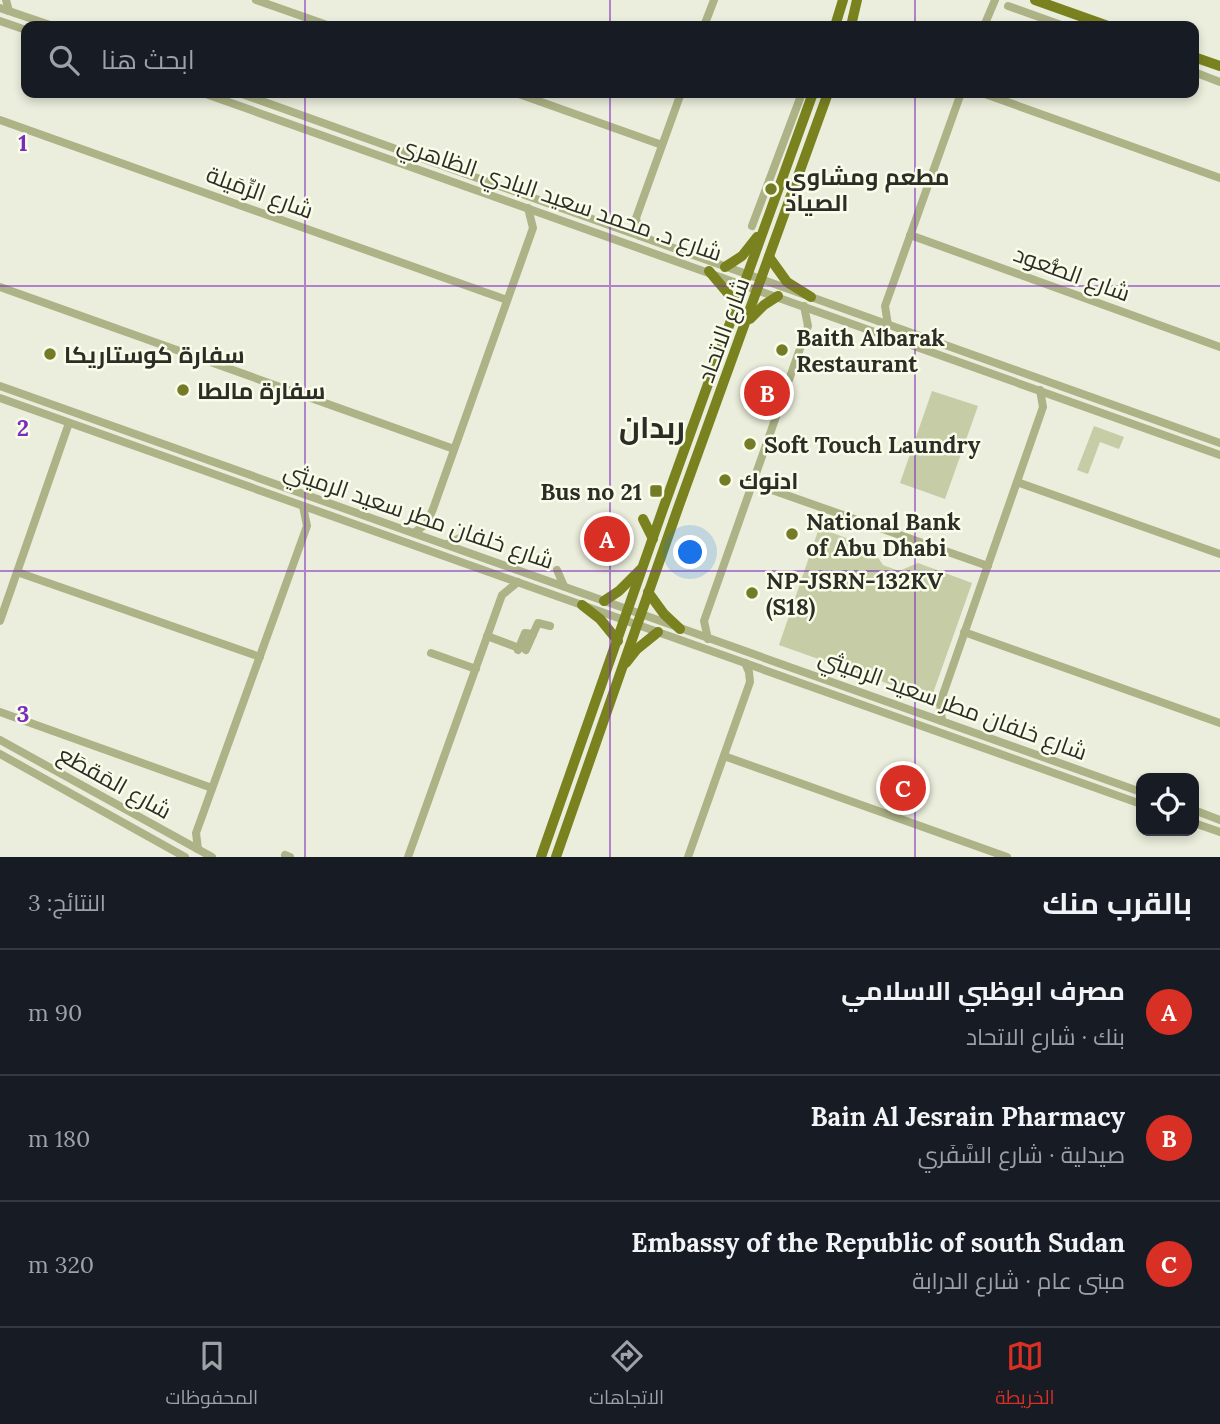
<!DOCTYPE html>
<html lang="ar">
<head>
<meta charset="utf-8">
<style>
	body { margin:0; font-family:Lora,Cairo,serif; background:#242831; color:#f1f3f6; direction:rtl }
	.controls { position:absolute; right:21px; bottom:21px; display:grid; overflow:hidden; border-radius:14px; box-shadow:0 4px 10px #0003 }
	.controls button { width:63px; height:63px; display:grid; place-items:center; padding:0; border:0; border-bottom:2px solid #363941; background:#171b24; color:#f1f3f6; font:35px sans-serif }
	.you { position:absolute; left:691px; top:553px; width:24px; height:24px; margin:-18px; border:5px solid #fff; border-radius:50%; background:#1a73e8; box-shadow:0 0 0 10px #1a73e833 }
	.badge { display:grid; place-items:center; width:46px; height:46px; border-radius:50%; background:#d93025; color:#fff; font-size:23px; font-weight:700 }
	.pin { position:absolute; translate:-50% -50%; border:4px solid #fff; box-shadow:0 2px 7px #0006 }
	.list { margin:0; padding:0; list-style:none }
	h2 { display:flex; justify-content:space-between; align-items:center; height:91px; margin:0; padding:0 28px; font-size:30px }
	h2 small { font-size:23px; font-weight:400; color:#9ea1a6 }
	.list li { display:grid; grid-template-columns:46px 1fr auto; gap:21px; align-items:center; box-sizing:border-box; height:126px; padding:0 28px; border-top:2px solid #363941 }
	.list b { display:block; font-size:26px; white-space:nowrap }
	.list p { margin:0; font-size:23px; white-space:nowrap; color:#9ea1a6 }
	.list em { font-size:23px; font-style:normal; color:#9ea1a6 }
	.icon { flex:none; width:38px; height:38px; fill:none; stroke:currentColor; stroke-width:2; stroke-linecap:round; stroke-linejoin:round }
	.map { position:relative; flex:none; width:1220px; height:857px; overflow:hidden; direction:ltr }
	.search { position:absolute; background:#171b24; box-shadow:0 4px 10px #0003; left:21px; right:21px; top:21px; height:77px; display:flex; align-items:center; gap:18px; box-sizing:border-box; padding:0 24px; border-radius:14px; color:#9ea1a6; font-size:26px }
	.sheet { height:469px; background:#171b24 }
	nav { display:flex; justify-content:space-around; align-items:center; box-sizing:border-box; height:98px; border-top:2px solid #363941; background:#171b24; font-size:19px; color:#9ea1a6 }
	nav a { display:grid; justify-items:center; gap:4px }
	nav .on { color:#d93025 }
	.map>svg:first-child { display:block }
	.green { fill:#c6cca5 }
	.lines { fill:none; stroke-linecap:round; stroke-linejoin:round }
	.minor { stroke:#adb386; stroke-width:8 }
	.major { stroke:#79821f; stroke-width:10 }
	.grid { fill:none; stroke:#7b2cbf; stroke-width:2; stroke-opacity:0.55 }
	.poi-dot { fill:#737b26; stroke:#f9fce9; stroke-width:2.5 }
	.labels { text-anchor:middle; dominant-baseline:central; stroke-width:5; stroke-linejoin:round; paint-order:stroke }
	.poi-label { font-size:23px; font-weight:bold; fill:#2c2d26; stroke:#f9fce9; text-anchor:start }
	.street-label { font-size:23px; fill:#2c2d26; stroke:#f9fce9 }
	.district-label { font-size:30px; font-weight:bold; fill:#2c2d26; stroke:#f9fce9 }
	.grid-label { font-size:23px; text-anchor:middle; font-weight:bold; fill:#7b2cbf; stroke:#f9fce9; stroke-width:5; stroke-linejoin:round; paint-order:stroke }
</style>
</head>
<body>
<div class="map">
<svg width="1220" height="857" viewBox="0 0 1220 857">
	<rect width="100%" height="100%" fill="#ebeedc"/>
	<!-- green -->
	<g class="green">
		<polygon points="932,391 978,406 945,499 900,483"/>
		<polygon points="1094,426 1124,437 1119,449 1100,442 1088,474 1077,470"/>
		<polygon points="819,528 871,547 883,565 899,571 918,563 972,583 931,699 779,645"/>
	</g>
	<g class="lines">
		<!-- minor -->
		<g class="minor">
			<polyline points="6,0 9,11"/>
			<polyline points="256,0 330,26"/>
			<polyline points="1008,6 1064,26"/>
			<polyline points="0,8 53,26"/>
			<polyline points="0,21 26,30"/>
			<polyline points="704,26 714,0"/>
			<polyline points="984,26 995,0"/>
			<polyline points="1194,72 1220,82"/>
			<polyline points="203,93 1220,455"/>
			<polyline points="239,93 1220,443"/>
			<polyline points="516,93 662,145"/>
			<polyline points="982,93 1220,178"/>
			<polyline points="0,120 507,300"/>
			<polyline points="752,226 802,93"/>
			<polyline points="910,235 1220,347"/>
			<polyline points="640,236 636,218 681,93"/>
			<polyline points="0,287 454,449"/>
			<polyline points="888,325 885,306 961,93"/>
			<polyline points="0,386 1141,792"/>
			<polyline points="0,398 1141,804"/>
			<polyline points="1017,482 1220,554"/>
			<polyline points="752,483 988,566"/>
			<polyline points="414,533 427,523 433,509 533,228 528,208"/>
			<polyline points="447,544 464,536"/>
			<polyline points="557,570 564,586"/>
			<polyline points="17,572 260,657"/>
			<polyline points="0,621 69,423"/>
			<polyline points="964,632 1220,723"/>
			<polyline points="487,636 519,648"/>
			<polyline points="708,639 704,621 808,326 804,306"/>
			<polyline points="518,650 525,633 533,634"/>
			<polyline points="526,650 538,623 550,626"/>
			<polyline points="431,653 476,669"/>
			<polyline points="0,712 212,788"/>
			<polyline points="942,721 940,703 1043,407 1040,390"/>
			<polyline points="0,740 212,857"/>
			<polyline points="0,754 185,857"/>
			<polyline points="724,756 1007,857"/>
			<polyline points="1194,810 1220,820"/>
			<polyline points="1194,823 1220,832"/>
			<polyline points="198,849 196,833 307,526 303,506"/>
			<polyline points="285,855 290,857"/>
			<polyline points="408,857 502,595 518,582"/>
			<polyline points="688,857 750,682 749,672 745,663"/>
		</g>
		<!-- major -->
		<g class="major">
			<polyline points="1035,0 1108,26"/>
			<polyline points="835,26 843,0"/>
			<polyline points="851,26 857,0"/>
			<polyline points="1194,57 1220,66"/>
			<polyline points="769,257 787,282 811,297"/>
			<polyline points="725,267 742,256 757,237"/>
			<polyline points="709,271 737,304"/>
			<polyline points="750,319 764,305 778,296"/>
			<polyline points="643,519 653,539"/>
			<polyline points="648,592 664,614 680,629"/>
			<polyline points="604,601 619,591 641,569"/>
			<polyline points="582,605 600,619 618,641"/>
			<polyline points="626,663 637,649 658,632"/>
			<polyline points="541,857 664,506 813,93"/>
			<polyline points="556,857 677,511 828,93"/>
		</g>
	</g>
	<!-- grid -->
	<path class="grid" d="M305,0V26M610,0V26M915,0V26M305,93V857M610,93V857M915,93V857M0,286H1220M0,571H1220"/>
	<!-- markers -->
	<g class="poi-dot">
		<circle cx="771" cy="189" r="7"/>
		<circle cx="782" cy="350" r="7"/>
		<circle cx="50" cy="354" r="7"/>
		<circle cx="183" cy="390" r="7"/>
		<circle cx="750" cy="444" r="7"/>
		<circle cx="725" cy="480" r="7"/>
		<rect x="649" y="484" width="14" height="14" rx="3.5"/>
		<circle cx="792" cy="534" r="7"/>
		<circle cx="752" cy="593" r="7"/>
	</g>
	<g class="labels">
		<!-- poi labels -->
		<g class="poi-label">
			<text x="785" y="176">مطعم ومشاوي<tspan x="785" dy="26">الصياد</tspan></text>
			<text x="796" y="337">Baith Albarak<tspan x="796" dy="26">Restaurant</tspan></text>
			<text x="64" y="354">سفارة كوستاريكا</text>
			<text x="197" y="390">سفارة مالطا</text>
			<text x="764" y="444">Soft Touch Laundry</text>
			<text x="739" y="480">ادنوك</text>
			<text x="642" y="491" text-anchor="end">Bus no 21</text>
			<text x="806" y="521">National Bank<tspan x="806" dy="26">of Abu Dhabi</tspan></text>
			<text x="766" y="580">NP-JSRN-132KV<tspan x="766" dy="26">(S18)</tspan></text>
		</g>
		<!-- street labels -->
		<g class="street-label">
			<text transform="translate(260 192) rotate(20)">شارع الرِّمَيلة</text>
			<text transform="translate(560 198) rotate(19)">شارع د. محمد سعيد البادي الظاهري</text>
			<text transform="translate(1072 273) rotate(20)">شارع الصُّعود</text>
			<text transform="translate(723 330) rotate(-70)">شارع الاتحاد</text>
			<text transform="translate(419 515) rotate(19)">شارع خلفان مطر سعيد الرميثي</text>
			<text transform="translate(953 704) rotate(20)">شارع خلفان مطر سعيد الرميثي</text>
			<text transform="translate(115 782) rotate(29)">شارع المَقطَع</text>
		</g>
		<!-- district labels -->
		<g class="district-label">
			<text x="652" y="427">ربدان</text>
		</g>
	</g>
	<g class="grid-label">
		<text x="23" y="151">1</text>
		<text x="23" y="436">2</text>
		<text x="23" y="722">3</text>
	</g>
</svg>
<div class="controls">
<button><svg class="icon" aria-label="locate" viewBox="0 0 24 24"><circle cx="12" cy="12" r="6"/><path d="M12 2v4M12 18v4M2 12h4M18 12h4"/></svg></button>
</div>
<div class="you"></div>
<div class="pin badge" style="left:607px;top:539px">A</div>
<div class="pin badge" style="left:767px;top:393px">B</div>
<div class="pin badge" style="left:903px;top:788px">C</div>
<div class="search"><svg class="icon" aria-label="search" viewBox="0 0 24 24"><circle cx="10" cy="10" r="6"/><path d="M15 15l6 6"/></svg>ابحث هنا</div>
</div>
<section class="sheet">
<h2>بالقرب منك<small>النتائج: 3</small></h2>
<ul class="list">
<li><span class="badge">A</span><div><b>مصرف ابوظبي الاسلامي</b><p>بنك · شارع الاتحاد</p></div><em>90 m</em></li>
<li><span class="badge">B</span><div><b>Bain Al Jesrain Pharmacy</b><p>صيدلية · شارع السَّفَري</p></div><em>180 m</em></li>
<li><span class="badge">C</span><div><b>Embassy of the Republic of south Sudan</b><p>مبنى عام · شارع الدرابة</p></div><em>320 m</em></li>
</ul>
</section>
<nav>
<a class="on"><svg class="icon" aria-label="map" viewBox="0 0 24 24"><path d="M3 6l6-2 6 2 6-2v14l-6 2-6-2-6 2zM9 4v14M15 6v14"/></svg>الخريطة</a>
<a><svg class="icon" aria-label="directions" viewBox="0 0 24 24"><path d="M12 3l9 9-9 9-9-9zM9 14v-3h6M13 9l2 2-2 2"/></svg>الاتجاهات</a>
<a><svg class="icon" aria-label="saved" viewBox="0 0 24 24"><path d="M7 4h10v16l-5-4-5 4z"/></svg>المحفوظات</a>
</nav>
</body>
</html>
